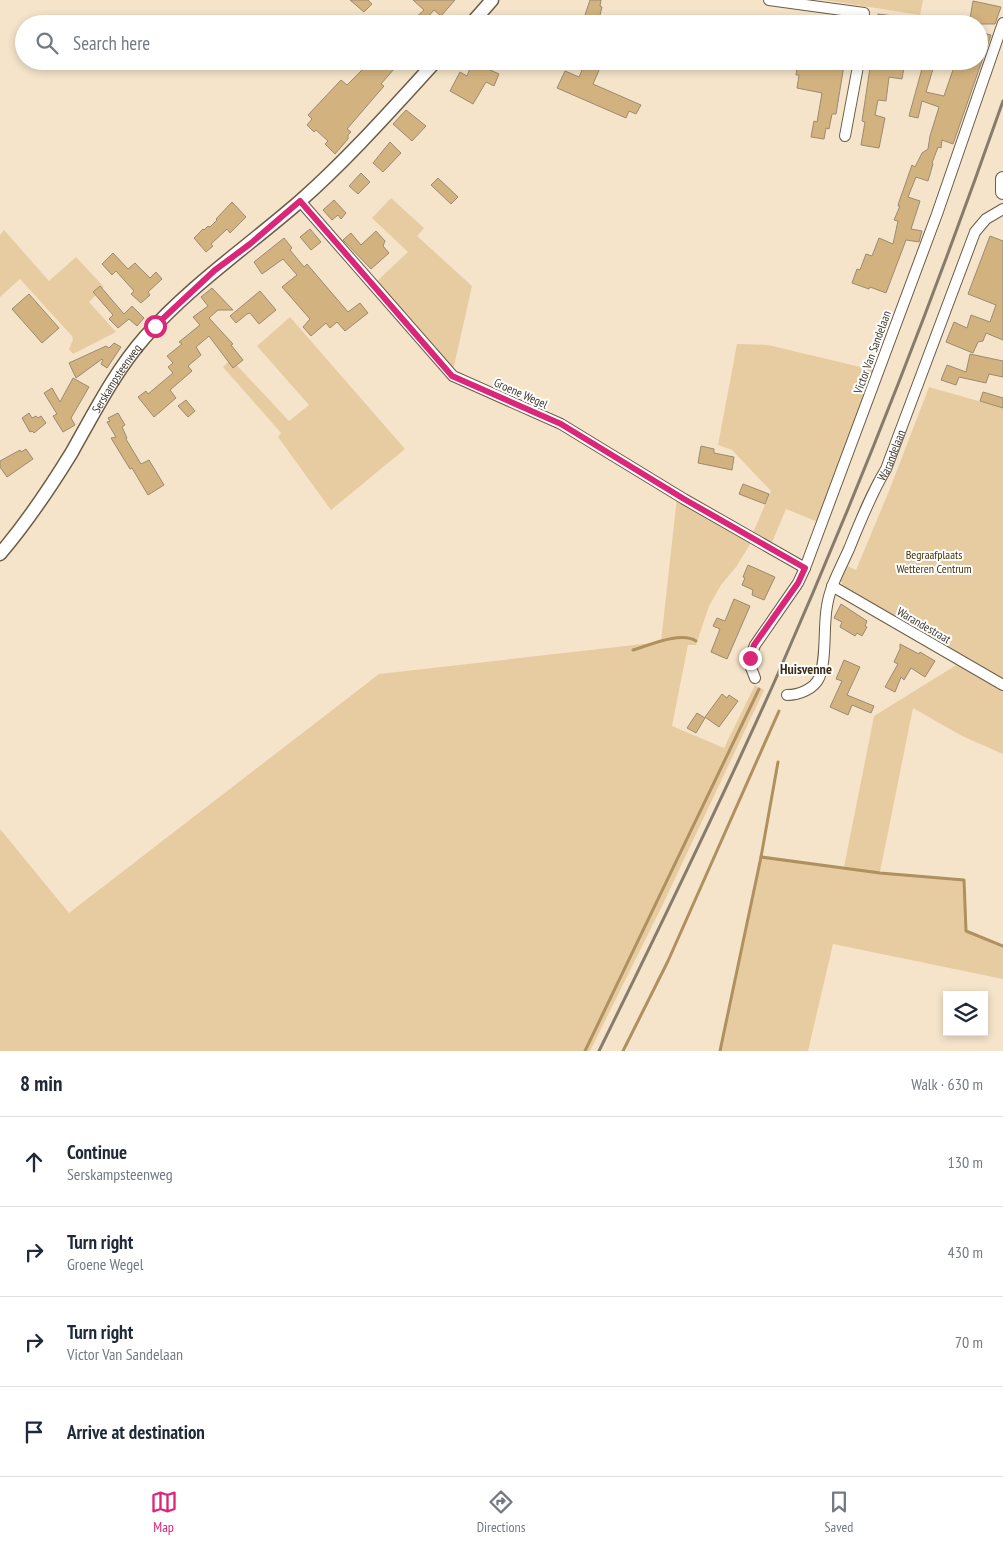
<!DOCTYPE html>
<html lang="en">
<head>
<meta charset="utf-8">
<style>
	body { margin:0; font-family:"PT Sans Narrow",sans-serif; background:#f6f6f7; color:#1f2937 }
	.controls { position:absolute; right:15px; bottom:15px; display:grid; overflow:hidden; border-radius:0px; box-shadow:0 2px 8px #0003 }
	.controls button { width:45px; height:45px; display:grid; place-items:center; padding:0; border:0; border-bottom:1px solid #e0e1e3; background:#fff; color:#1f2937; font:25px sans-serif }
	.stop { position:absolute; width:15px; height:15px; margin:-11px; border:4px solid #db2777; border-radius:50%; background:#fff }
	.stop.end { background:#db2777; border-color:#fff; box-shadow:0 1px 5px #0008 }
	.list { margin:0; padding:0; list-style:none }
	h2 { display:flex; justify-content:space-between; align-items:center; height:65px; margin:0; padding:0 20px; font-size:21px }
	h2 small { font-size:16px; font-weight:400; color:#747a83 }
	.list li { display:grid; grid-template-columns:32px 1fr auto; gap:15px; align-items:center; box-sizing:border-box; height:90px; padding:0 20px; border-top:1px solid #e0e1e3 }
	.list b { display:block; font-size:19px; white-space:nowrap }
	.list p { margin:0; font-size:16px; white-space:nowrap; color:#747a83 }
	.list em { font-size:16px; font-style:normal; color:#747a83 }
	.icon { flex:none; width:28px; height:28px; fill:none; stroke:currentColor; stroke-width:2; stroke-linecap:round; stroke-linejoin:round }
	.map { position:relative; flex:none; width:1003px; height:1051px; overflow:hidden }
	.search { position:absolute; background:#fff; box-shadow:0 2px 8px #0003; left:15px; right:15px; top:15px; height:55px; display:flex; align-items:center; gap:12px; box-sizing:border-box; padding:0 18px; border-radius:28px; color:#747a83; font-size:19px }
	.sheet { height:425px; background:#fff }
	nav { display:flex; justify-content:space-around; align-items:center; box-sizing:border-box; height:70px; border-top:1px solid #e0e1e3; background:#fff; font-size:14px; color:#747a83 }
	nav a { display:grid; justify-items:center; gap:2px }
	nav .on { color:#db2777 }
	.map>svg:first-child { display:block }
	.green { fill:#e7cca2 }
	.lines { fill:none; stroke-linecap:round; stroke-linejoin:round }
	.stream { stroke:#af905f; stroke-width:3 }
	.building { fill:#d2b27f; stroke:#9a8b73 }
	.minor-casing { stroke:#6b5c46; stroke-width:12 }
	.tertiary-casing { stroke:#6b5c46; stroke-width:15 }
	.secondary-casing { stroke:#6b5c46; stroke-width:16 }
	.minor { stroke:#fff; stroke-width:10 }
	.tertiary { stroke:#fff; stroke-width:12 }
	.secondary { stroke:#fff; stroke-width:14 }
	.rail { stroke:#877c6c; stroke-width:3 }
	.route { stroke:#db2777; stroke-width:6 }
	.labels { text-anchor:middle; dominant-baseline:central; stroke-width:4; stroke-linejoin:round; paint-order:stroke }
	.street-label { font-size:12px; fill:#40392f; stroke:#fff }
	.park-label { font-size:12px; fill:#473106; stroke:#fff }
	.neighbourhood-label { font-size:14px; font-weight:bold; fill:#3a2d18; stroke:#fff }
</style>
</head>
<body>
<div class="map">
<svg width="1003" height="1051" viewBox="0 0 1003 1051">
	<rect width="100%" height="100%" fill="#f5e4ca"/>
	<!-- green -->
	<g class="green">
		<polygon points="824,0 923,0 920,15"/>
		<polygon points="391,198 424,228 417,236 472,286 454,366 451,370 374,284 408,252 372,218"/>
		<polygon points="4,230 49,281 76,257 104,287 89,302 116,332 73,354 69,349 73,340 72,336 20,279 0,297 0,235"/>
		<polygon points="290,317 405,449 331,510 278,437 281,433 223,367 231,359 289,421 309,405 257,346"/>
		<polygon points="737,344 768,345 873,370 818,522 786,509 770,547 752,535 771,491 732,450 718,445"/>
		<path d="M929,387L1003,408V682L848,590C838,583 840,575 845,565L856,570L889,491Z"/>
		<polygon points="677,497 752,541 736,567 721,585 709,606 696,645 688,645 672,726 724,748 755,685 764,690 662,906 590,1051 0,1051 0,829 69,913 379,674 661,642"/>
		<polygon points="958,664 1003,688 1003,754 962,736 913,708 880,872 964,880 966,931 1003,946 1003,979 833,944 808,1051 720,1051 761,857 844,867 874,716"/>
	</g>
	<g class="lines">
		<!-- stream -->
		<g class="stream">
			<path d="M633,650C650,645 681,631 696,641"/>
			<polyline points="761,857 778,762"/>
			<polyline points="585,1051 759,689"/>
			<polyline points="623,1051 668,961 779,711"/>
			<polyline points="720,1051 761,857 880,873 964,880 966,931 1003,946"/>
		</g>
	</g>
	<!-- building -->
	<g class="building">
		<polygon points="350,0 368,0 372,4 364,12"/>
		<polygon points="413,0 455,0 441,16 434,10 422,24 420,24 414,19 424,10"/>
		<polygon points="590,0 601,0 600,6 602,7 599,19 585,15"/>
		<polygon points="973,1 1001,7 995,24 969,24"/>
		<polygon points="878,14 894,16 893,24 877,24"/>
		<polygon points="786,16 809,19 809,24 785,24"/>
		<polygon points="979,32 991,35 953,144 942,140 941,148 938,147 932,163 933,164 928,181 916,177 908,197 920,201 911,229 922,231 919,242 906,240 886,293 870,287 869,289 852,283 857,269 860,270 866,254 872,256 879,238 893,244 898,221 894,220 900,206 898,206 899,202 912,165 915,167 922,153 928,149 930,136 939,107 922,101 918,118 909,116 923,65 933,69 926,92 944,96 956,61 979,61"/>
		<polygon points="376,61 401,61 381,84 384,86 347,129 351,132 348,135 348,139 335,154 325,144 328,141 316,130 314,132 307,125 312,119 308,115 341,80 347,85 368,64 372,67"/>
		<polygon points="473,61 488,61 486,65 489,66 488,69 499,74 494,86 486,82 473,104 450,91 460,72 467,76"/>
		<polygon points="586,61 603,61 593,84 641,105 636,114 629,111 626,118 557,88 565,71 579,77"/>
		<polygon points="798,61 833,61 833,63 844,65 836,114 832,114 829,129 826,128 824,139 811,137 814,121 817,122 822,93 797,88 799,75 796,75"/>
		<polygon points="871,61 905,61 902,79 889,77 886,101 878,100 875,115 885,118 879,148 861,145 865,122 862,121"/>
		<polygon points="406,110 426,126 412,141 393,124"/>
		<polygon points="390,142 401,153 383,172 373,163"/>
		<polygon points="361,173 370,182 358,194 349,186"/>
		<polygon points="438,178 458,197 451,204 431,185"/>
		<polygon points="334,200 346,213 341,219 338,215 332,220 323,210"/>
		<polygon points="232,202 246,217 230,233 227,229 211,244 213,246 206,252 194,238 203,229 204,230 208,226 210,227 217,220 216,219"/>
		<polygon points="310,229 321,242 311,250 300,237"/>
		<polygon points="376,231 385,241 383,246 389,253 371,269 343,240 351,233 361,245"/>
		<polygon points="990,236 1003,241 1003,340 986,333 983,341 978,342 973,353 946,342 954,322 967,328 971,315 990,322 996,305 968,294"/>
		<polygon points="284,238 292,248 290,250 304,267 307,264 348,312 360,303 368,313 345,331 337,322 330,328 326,323 311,336 303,327 310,319 282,287 297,275 283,259 262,274 254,262"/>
		<polygon points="113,253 128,269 135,263 150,278 156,272 162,279 148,292 150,295 141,303 131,294 134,291 116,271 112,275 102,264"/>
		<polygon points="100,286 124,314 132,306 144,318 137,326 129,319 118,328 109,319 113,315 93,292"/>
		<polygon points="212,288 233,310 218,310 209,318 233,344 231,345 243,360 233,368 209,336 196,347 201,355 188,366 192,371 170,390 176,398 154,417 138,397 146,391 148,394 173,373 168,367 173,363 167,356 182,344 179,342 200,325 193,317 208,306 201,297"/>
		<polygon points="260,291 276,310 259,324 250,313 247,314 236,323 230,316"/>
		<polygon points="29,294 59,328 42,343 12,309"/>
		<polygon points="114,343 121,347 107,368 101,364 103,360 102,359 76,378 69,363 106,346 109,348"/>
		<polygon points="970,354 1003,361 1003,377 989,374 986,383 959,377 956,385 941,380 947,365 966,372"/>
		<polygon points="73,378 89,387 71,418 75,425 63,432 53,416 57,414 44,393 52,388 60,402"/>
		<polygon points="983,392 1003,398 1003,408 980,401"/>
		<polygon points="186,400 195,411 188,417 178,406"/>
		<polygon points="29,413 32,418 36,416 38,418 41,416 46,423 34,433 32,431 30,432 22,418"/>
		<polygon points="118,413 125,425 122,427 127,438 126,439 141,464 149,460 164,485 148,495 132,468 130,469 111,438 116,437 107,422 110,421 108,418"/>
		<polygon points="701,446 714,449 714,453 734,457 732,470 698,463"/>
		<polygon points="26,449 33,459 7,477 0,467 0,461 20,450 21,452"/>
		<polygon points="743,484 769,494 765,504 739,494"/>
		<polygon points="748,565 775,577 764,600 752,595 753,590 742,585 745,578 743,577"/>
		<polygon points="734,599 750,606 727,659 711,652 720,629 713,626 717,618 725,621"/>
		<polygon points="841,604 867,621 865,626 867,627 862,636 857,633 855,636 840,627 842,622 834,618"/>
		<polygon points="900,644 919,654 920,652 935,661 925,677 911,668 904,680 901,677 895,692 885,687 898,664 894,662 900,649"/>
		<polygon points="844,660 860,667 847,695 874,706 871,713 852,705 848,715 830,707 842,681 836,679"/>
		<polygon points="722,694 727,698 729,695 738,701 719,727 705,717"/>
		<polygon points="697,713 705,718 696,733 687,728"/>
	</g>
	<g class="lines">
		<!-- minor casing -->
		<g class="minor-casing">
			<g id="minor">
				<polyline points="769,0 864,13 863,24"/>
				<polyline points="845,136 859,61"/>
				<polyline points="300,201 453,376 561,424 684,499 805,568"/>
				<polyline points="832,586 1003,685"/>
				<polyline points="755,678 750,665 750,658 755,645 798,583 805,568 937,214 1003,23"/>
				<path id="s1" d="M787,695C799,695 814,689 819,678C827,659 823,627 827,606C830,586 841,567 849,549C860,522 871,494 886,469L975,232L986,219L1003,209"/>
			</g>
		</g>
		<!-- tertiary casing -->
		<g class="tertiary-casing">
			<g id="tertiary">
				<polyline points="471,24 492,0"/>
				<path id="s2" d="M0,554C27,522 50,488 72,452C94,413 115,371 145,337C190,286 247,247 299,202C348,159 392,109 436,61"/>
			</g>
		</g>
		<!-- secondary casing -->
		<g class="secondary-casing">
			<polyline id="secondary" points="1003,179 1003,192"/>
		</g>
		<!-- minor -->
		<use href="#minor" class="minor"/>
		<!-- tertiary -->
		<use href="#tertiary" class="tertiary"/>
		<!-- secondary -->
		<use href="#secondary" class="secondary"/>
		<!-- rail -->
		<path class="rail" d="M599,1051C660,927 721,802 777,676C860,487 935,295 1003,101"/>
	</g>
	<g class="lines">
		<!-- route -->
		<polyline class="route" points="155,326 215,270 250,244 300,201 452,376 561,424 684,499 805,568 798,583 754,645 750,658"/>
	</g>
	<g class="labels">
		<!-- street labels -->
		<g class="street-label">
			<text transform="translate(872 352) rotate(-70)">Victor Van Sandelaan</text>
			<text stroke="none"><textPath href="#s2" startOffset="211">Serskampsteenweg</textPath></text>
			<text transform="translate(521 393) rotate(24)">Groene Wegel</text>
			<text stroke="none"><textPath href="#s1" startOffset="275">Warandelaan</textPath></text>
			<text transform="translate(924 625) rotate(30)">Warandestraat</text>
		</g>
		<!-- park labels -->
		<g class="park-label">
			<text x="934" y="554">Begraafplaats<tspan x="934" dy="14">Wetteren Centrum</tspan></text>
		</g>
		<!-- neighbourhood labels -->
		<g class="neighbourhood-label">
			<text x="806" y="669">Huisvenne</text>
		</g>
	</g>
</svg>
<div class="controls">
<button><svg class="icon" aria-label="layers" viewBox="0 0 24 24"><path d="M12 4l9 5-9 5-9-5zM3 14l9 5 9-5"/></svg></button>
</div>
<div class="stop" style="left:155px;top:326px"></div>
<div class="stop end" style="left:750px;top:658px"></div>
<div class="search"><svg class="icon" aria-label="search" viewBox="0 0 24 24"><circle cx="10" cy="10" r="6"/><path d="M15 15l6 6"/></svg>Search here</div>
</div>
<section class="sheet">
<h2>8 min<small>Walk · 630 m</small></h2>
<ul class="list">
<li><svg class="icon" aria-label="ahead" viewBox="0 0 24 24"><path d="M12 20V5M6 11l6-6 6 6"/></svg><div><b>Continue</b><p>Serskampsteenweg</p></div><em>130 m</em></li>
<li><svg class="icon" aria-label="right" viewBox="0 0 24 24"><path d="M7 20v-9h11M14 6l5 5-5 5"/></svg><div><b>Turn right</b><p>Groene Wegel</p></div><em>430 m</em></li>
<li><svg class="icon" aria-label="right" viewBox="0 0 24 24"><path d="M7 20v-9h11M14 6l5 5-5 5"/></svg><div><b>Turn right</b><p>Victor Van Sandelaan</p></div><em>70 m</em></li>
<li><svg class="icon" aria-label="arrive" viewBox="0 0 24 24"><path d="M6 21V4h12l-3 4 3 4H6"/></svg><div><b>Arrive at destination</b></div></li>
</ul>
</section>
<nav>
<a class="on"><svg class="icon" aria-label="map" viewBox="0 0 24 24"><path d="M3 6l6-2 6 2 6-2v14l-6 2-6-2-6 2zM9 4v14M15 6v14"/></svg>Map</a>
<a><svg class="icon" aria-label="directions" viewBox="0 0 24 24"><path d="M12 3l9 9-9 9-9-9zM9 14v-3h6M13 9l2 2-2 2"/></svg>Directions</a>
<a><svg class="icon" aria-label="saved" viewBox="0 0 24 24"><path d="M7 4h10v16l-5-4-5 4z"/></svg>Saved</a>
</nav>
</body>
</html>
